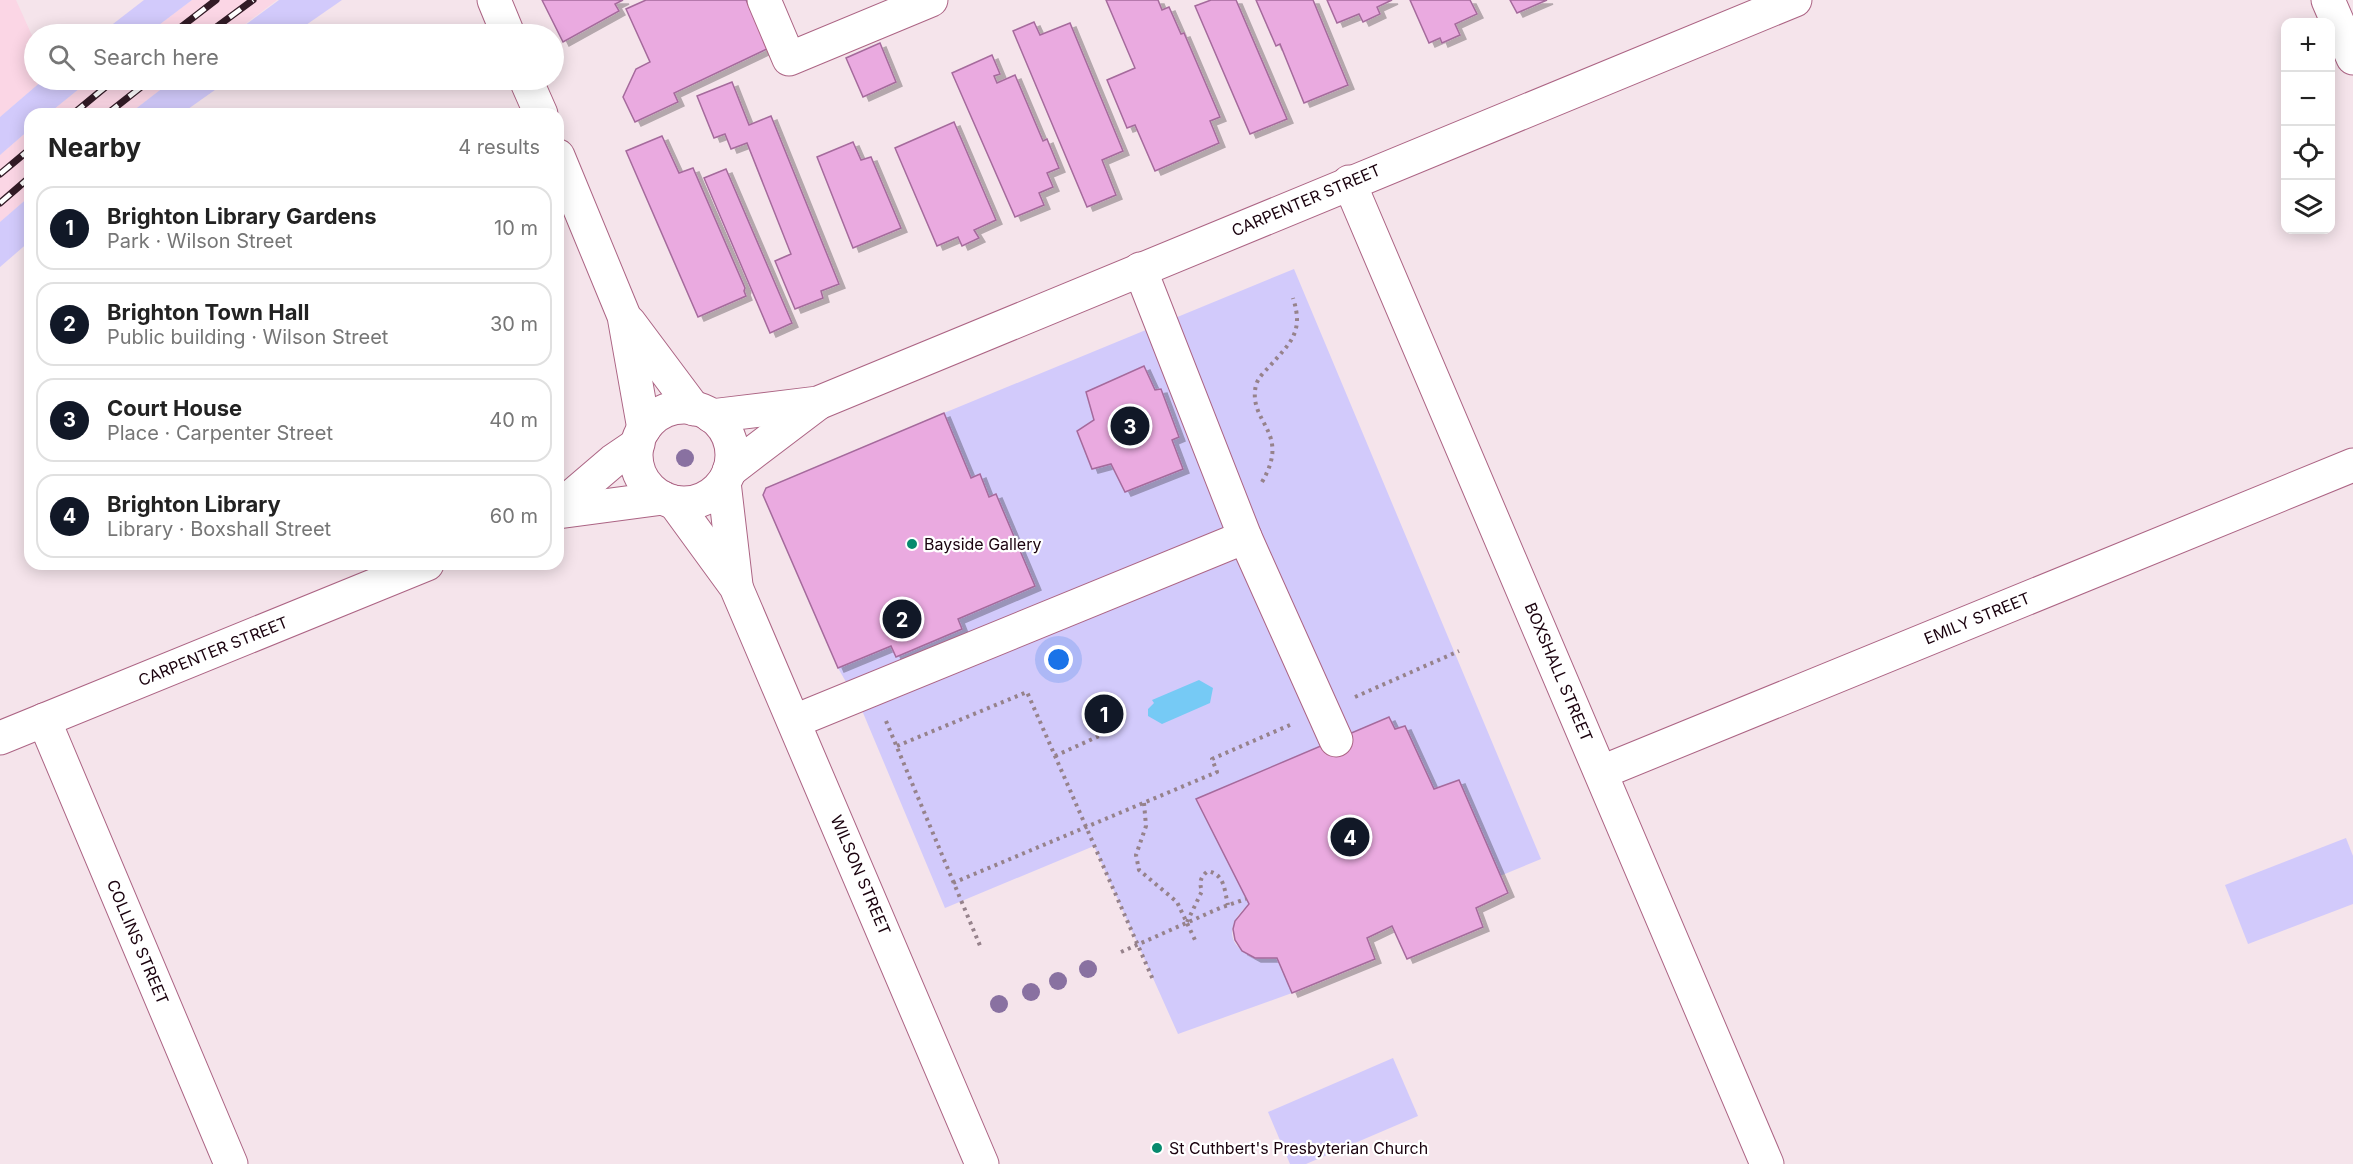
<!DOCTYPE html>
<html lang="en">
<head>
<meta charset="utf-8">
<style>
	body { margin:0; font-family:Inter,sans-serif; background:#f6f6f6; color:#222 }
	.controls { position:absolute; right:18px; top:18px; display:grid; overflow:hidden; border-radius:12px; box-shadow:0 3px 15px #0003 }
	.controls button { width:54px; height:54px; display:grid; place-items:center; padding:0; border:0; border-bottom:2px solid #e0e0e0; background:#fff; color:#222; font:30px sans-serif }
	.you { position:absolute; left:1059px; top:660px; width:21px; height:21px; margin:-15px; border:4px solid #fff; border-radius:50%; background:#1a73e8; box-shadow:0 0 0 9px #1a73e833 }
	.badge { display:grid; place-items:center; width:39px; height:39px; border-radius:50%; background:#111827; color:#fff; font-size:20px; font-weight:700 }
	.pin { position:absolute; translate:-50% -50%; border:3px solid #fff; box-shadow:0 2px 6px #0006 }
	.list { margin:0; padding:0; list-style:none }
	h2 { display:flex; justify-content:space-between; align-items:center; height:78px; margin:0; padding:0 24px; font-size:26px }
	h2 small { font-size:20px; font-weight:400; color:#767676 }
	.list li { display:grid; grid-template-columns:39px 1fr auto; gap:18px; align-items:center; box-sizing:border-box; height:84px; margin:0 12px 12px; padding:0 12px; border:2px solid #e0e0e0; border-radius:18px }
	.list b { display:block; font-size:22px; white-space:nowrap }
	.list p { margin:0; font-size:20px; white-space:nowrap; color:#767676 }
	.list em { font-size:20px; font-style:normal; color:#767676 }
	.icon { flex:none; width:33px; height:33px; fill:none; stroke:currentColor; stroke-width:2; stroke-linecap:round; stroke-linejoin:round }
	.map { position:relative; flex:none; width:2353px; height:1164px; overflow:hidden }
	.search { position:absolute; background:#fff; box-shadow:0 3px 15px #0003; left:24px; top:24px; width:540px; height:66px; display:flex; align-items:center; gap:15px; box-sizing:border-box; padding:0 21px; border-radius:33px; color:#767676; font-size:22px }
	.panel { position:absolute; background:#fff; box-shadow:0 3px 15px #0003; left:24px; top:108px; width:540px; height:462px; border-radius:18px }
	.map>svg:first-child { display:block }
	.built { fill:#fbd6e5 }
	.green { fill:#d2cafb }
	.water { fill:#76caf5 }
	.building { fill:#eaaae0; stroke:#a56a9c; stroke-width:1.5; filter:url(#shadow) }
	.lines { fill:none; stroke-linecap:round; stroke-linejoin:round }
	.minor-casing { stroke:#ac6484; stroke-width:35 }
	.path { stroke:#96828b; stroke-width:4; stroke-dasharray:3 4.5; stroke-linecap:butt }
	.minor { stroke:#fff; stroke-width:33 }
	.rail-casing { stroke:#321b26; stroke-width:7 }
	.rail { stroke:#fff; stroke-width:4.5; stroke-dasharray:14; stroke-linecap:butt }
	.tree { fill:#8971a1 }
	.poi-dot { fill:#078a6e; stroke:#fff; stroke-width:2 }
	.labels { text-anchor:middle; dominant-baseline:central; stroke-width:4.5; stroke-linejoin:round; paint-order:stroke }
	.street-label { font-size:16px; fill:#1a020e; stroke:#fff }
	.poi-label { font-size:16px; fill:#1a020e; stroke:#fff; text-anchor:start }
</style>
</head>
<body>
<div class="map">
<svg width="2353" height="1164" viewBox="0 0 2353 1164">
	<defs>
		<filter id="shadow"><feDropShadow dx="6" dy="4" stdDeviation="0" flood-color="#0004"/></filter>
	</defs>
	<rect width="100%" height="100%" fill="#f5e4eb"/>
	<!-- built -->
	<g class="built">
		<polygon points="0,0 16,0 34,40 34,80 43,80 0,117"/>
		<polygon points="192,0 277,0 232,34 147,34"/>
		<polygon points="90,80 173,80 129,114 48,114"/>
		<polygon points="30,129 30,196 0,222 0,155"/>
	</g>
	<!-- green -->
	<g class="green">
		<polygon points="144,0 192,0 147,34 100,34"/>
		<polygon points="279,0 342,0 293,34 233,34"/>
		<polygon points="43,80 90,80 48,114 30,114 30,129 0,155 0,117"/>
		<polygon points="173,80 229,80 181,114 129,114"/>
		<polygon points="30,196 30,241 0,267 0,222"/>
		<path d="M1294,269L1541,859L1500,876L1459,780L1434,789L1405,726L1395,729L1389,717L1196,799L1249,904C1244,909 1237,915 1234,923C1224,950 1257,961 1277,958L1292,993L1178,1034L1094,846L945,908L861,708L838,668L891,646L896,656L962,629L958,619L1035,586L996,494L989,497L980,474L971,478L944,413Z"/>
		<polygon points="2346,838 2353,856 2353,904 2248,944 2225,885"/>
		<polygon points="1393,1058 1418,1116 1306,1164 1290,1164 1268,1112"/>
	</g>
	<!-- water -->
	<polygon class="water" points="1199,680 1213,688 1210,703 1162,724 1148,716 1148,709 1154,703 1152,700"/>
	<!-- building -->
	<g class="building">
		<polygon points="542,0 623,0 615,4 619,11 563,42"/>
		<polygon points="646,0 746,0 769,48 674,93 678,102 635,122 623,97 636,69 650,62 626,9"/>
		<polygon points="1106,0 1158,0 1162,10 1169,7 1181,34 1184,33 1220,117 1210,121 1219,143 1155,171 1135,125 1127,128 1107,80 1135,68"/>
		<polygon points="1211,0 1236,0 1287,119 1250,134 1195,6"/>
		<polygon points="1256,0 1313,0 1348,85 1304,103 1280,44 1276,46"/>
		<polygon points="1327,0 1392,0 1377,7 1380,14 1363,22 1359,14 1337,23"/>
		<polygon points="1410,0 1470,0 1477,14 1455,24 1460,35 1442,43 1440,38 1429,43"/>
		<polygon points="1510,0 1547,0 1517,13"/>
		<polygon points="1034,22 1040,35 1070,23 1123,151 1102,160 1116,195 1087,207 1013,31"/>
		<polygon points="880,43 896,82 863,97 846,58"/>
		<polygon points="992,55 1000,74 994,76 997,83 1015,75 1043,141 1047,139 1059,168 1047,173 1053,187 1039,193 1044,205 1015,217 952,73"/>
		<polygon points="732,82 749,125 771,116 839,284 821,291 823,298 795,309 775,261 791,254 747,143 731,149 725,134 714,138 697,96"/>
		<polygon points="954,122 996,220 974,230 979,238 962,246 958,237 937,246 895,148"/>
		<polygon points="662,136 679,173 693,168 745,288 744,291 746,296 698,317 626,151"/>
		<polygon points="853,142 861,160 871,157 901,228 853,248 817,157"/>
		<polygon points="726,169 792,323 770,333 704,178"/>
		<polygon points="1144,366 1155,390 1161,389 1179,437 1172,440 1183,469 1125,492 1111,464 1092,469 1077,431 1094,420 1086,392"/>
		<polygon points="944,413 971,478 980,474 989,497 996,494 1035,586 958,619 962,629 896,657 891,646 838,668 763,495 766,488"/>
		<polygon points="1389,717 1395,729 1405,726 1434,789 1459,780 1508,893 1476,908 1483,927 1407,959 1392,926 1367,938 1375,959 1292,993 1277,958 1255,958 1242,951 1235,940 1233,929 1235,921 1249,904 1196,799"/>
	</g>
	<g class="lines">
		<!-- minor casing -->
		<g class="minor-casing">
			<g id="minor">
				<polyline points="494,0 508,34"/>
				<polyline points="764,0 789,59 931,0"/>
				<polyline points="2328,0 2353,58"/>
				<polyline points="526,80 541,114"/>
				<polyline points="558,156 624,316 644,429"/>
				<polyline points="1349,182 1767,1164"/>
				<polyline points="629,322 694,409"/>
				<circle cx="684" cy="455" r="48"/>
				<polyline points="711,416 818,403 1795,0"/>
				<polyline points="729,471 817,404"/>
				<polyline points="724,482 736,585"/>
				<polyline points="674,502 736,587 982,1164"/>
				<polyline points="558,508 613,461 638,444"/>
				<polyline points="558,512 663,498"/>
				<polyline points="1245,537 1336,740"/>
				<polyline points="44,720 231,1164"/>
				<polyline points="795,721 1245,537 1140,269"/>
				<polyline points="0,738 427,564"/>
				<polyline points="1602,772 2353,465"/>
			</g>
		</g>
		<!-- path -->
		<g class="path">
			<path d="M1262,482C1292,431 1247,423 1256,385C1258,378 1264,372 1269,367C1291,342 1304,332 1293,298"/>
			<polyline points="1355,697 1459,651"/>
			<polyline points="886,721 981,948"/>
			<polyline points="897,746 1027,692 1154,982"/>
			<polyline points="1055,756 1099,736"/>
			<polyline points="1144,803 1146,826 1136,855 1139,870 1177,902 1195,940"/>
			<polyline points="953,883 1217,772 1212,759 1290,725"/>
			<path d="M1187,922L1202,891C1199,883 1200,877 1208,871C1225,875 1224,889 1228,905"/>
			<polyline points="1121,952 1220,908 1246,899"/>
		</g>
		<!-- minor -->
		<use href="#minor" class="minor"/>
		<!-- rail casing -->
		<g class="rail-casing">
			<g id="rail">
				<polyline points="172,34 216,0"/>
				<polyline points="207,34 253,0"/>
				<polyline points="73,114 114,80"/>
				<polyline points="107,114 150,80"/>
				<polyline points="0,174 30,149"/>
				<polyline points="0,203 30,177"/>
			</g>
		</g>
		<!-- rail -->
		<use href="#rail" class="rail"/>
	</g>
	<!-- trees -->
	<g class="tree">
		<circle cx="685" cy="458" r="9"/>
		<circle cx="1088" cy="969" r="9"/>
		<circle cx="1058" cy="981" r="9"/>
		<circle cx="1031" cy="992" r="9"/>
		<circle cx="999" cy="1004" r="9"/>
	</g>
	<!-- markers -->
	<g class="poi-dot">
		<circle cx="912" cy="544" r="6"/>
		<circle cx="1157" cy="1148" r="6"/>
	</g>
	<g class="labels">
		<!-- street labels -->
		<g class="street-label">
			<text transform="translate(1306 200) rotate(-23)">CARPENTER STREET</text>
			<text transform="translate(1977 618) rotate(-22)">EMILY STREET</text>
			<text transform="translate(213 651) rotate(-22)">CARPENTER STREET</text>
			<text transform="translate(1559 672) rotate(67)">BOXSHALL STREET</text>
			<text transform="translate(861 875) rotate(67)">WILSON STREET</text>
			<text transform="translate(138 942) rotate(67)">COLLINS STREET</text>
		</g>
		<!-- poi labels -->
		<g class="poi-label">
			<text x="924" y="544">Bayside Gallery</text>
			<text x="1169" y="1148">St Cuthbert's Presbyterian Church</text>
		</g>
	</g>
</svg>
<div class="controls">
<button>+</button>
<button>−</button>
<button><svg class="icon" aria-label="locate" viewBox="0 0 24 24"><circle cx="12" cy="12" r="6"/><path d="M12 2v4M12 18v4M2 12h4M18 12h4"/></svg></button>
<button><svg class="icon" aria-label="layers" viewBox="0 0 24 24"><path d="M12 4l9 5-9 5-9-5zM3 14l9 5 9-5"/></svg></button>
</div>
<div class="you"></div>
<div class="pin badge" style="left:1104px;top:714px">1</div>
<div class="pin badge" style="left:902px;top:619px">2</div>
<div class="pin badge" style="left:1130px;top:426px">3</div>
<div class="pin badge" style="left:1350px;top:837px">4</div>
<div class="search"><svg class="icon" aria-label="search" viewBox="0 0 24 24"><circle cx="10" cy="10" r="6"/><path d="M15 15l6 6"/></svg>Search here</div>
<section class="panel">
<h2>Nearby<small>4 results</small></h2>
<ul class="list">
<li><span class="badge">1</span><div><b>Brighton Library Gardens</b><p>Park · Wilson Street</p></div><em>10 m</em></li>
<li><span class="badge">2</span><div><b>Brighton Town Hall</b><p>Public building · Wilson Street</p></div><em>30 m</em></li>
<li><span class="badge">3</span><div><b>Court House</b><p>Place · Carpenter Street</p></div><em>40 m</em></li>
<li><span class="badge">4</span><div><b>Brighton Library</b><p>Library · Boxshall Street</p></div><em>60 m</em></li>
</ul>
</section>
</div>
</body>
</html>
